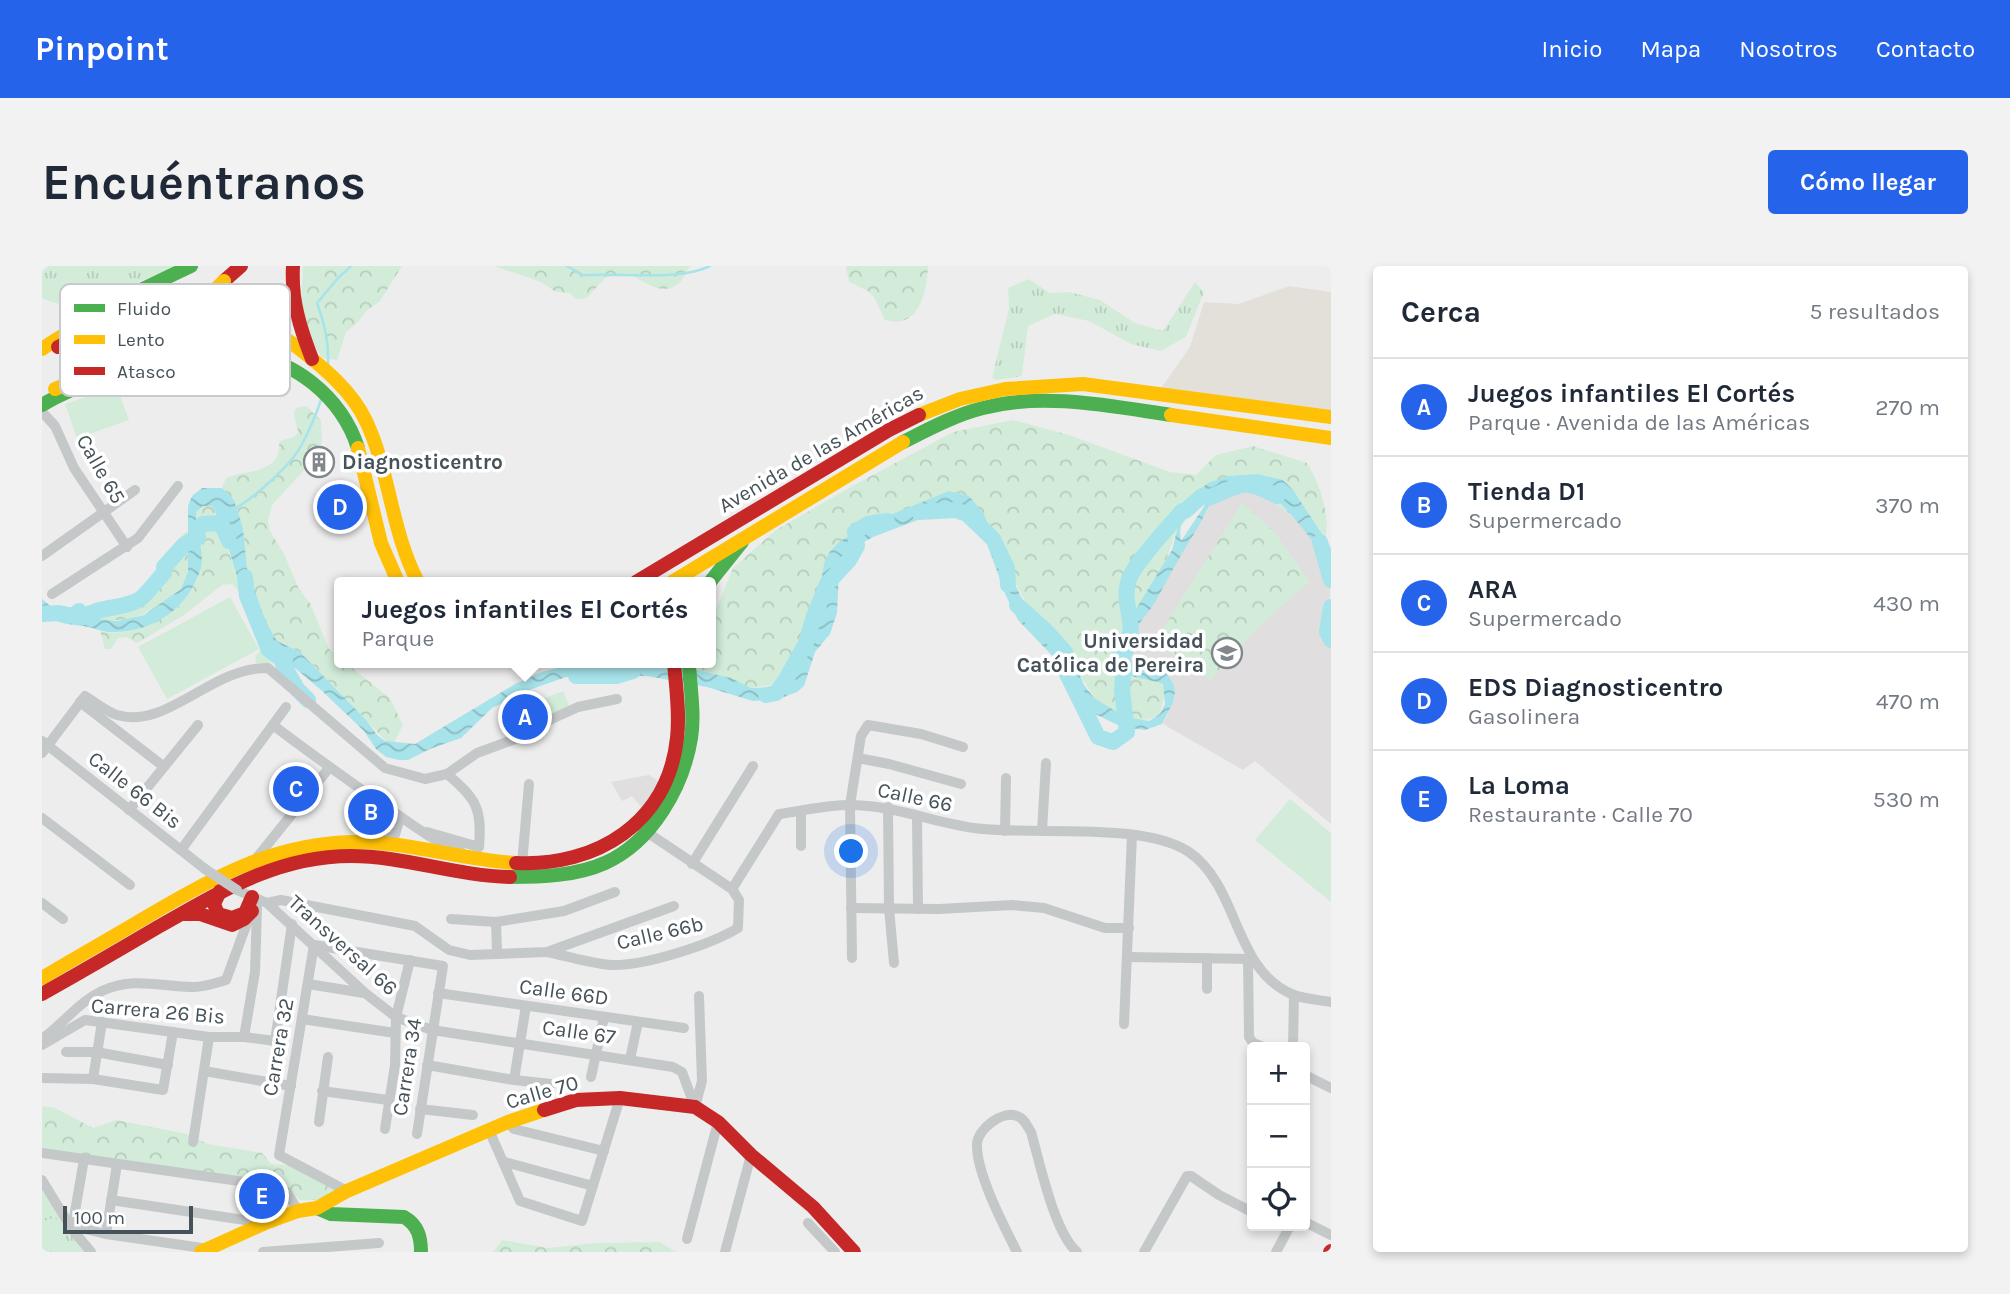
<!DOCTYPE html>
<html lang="es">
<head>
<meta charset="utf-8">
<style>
	body { margin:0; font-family:Karla,sans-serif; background:#f2f2f3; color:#1f2937 }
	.controls { position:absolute; right:21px; bottom:21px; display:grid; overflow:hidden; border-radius:7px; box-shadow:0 4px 10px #0003 }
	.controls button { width:63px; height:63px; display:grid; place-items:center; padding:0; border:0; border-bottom:2px solid #e0e1e3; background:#fff; color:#1f2937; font:35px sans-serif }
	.scale { position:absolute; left:21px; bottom:18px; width:130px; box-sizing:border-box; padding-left:7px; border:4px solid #455259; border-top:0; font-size:19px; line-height:24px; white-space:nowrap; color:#455259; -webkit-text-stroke:5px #fff; paint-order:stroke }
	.you { position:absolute; left:810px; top:586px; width:24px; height:24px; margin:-18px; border:5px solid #fff; border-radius:50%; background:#1a73e8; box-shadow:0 0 0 10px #1a73e833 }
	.badge { display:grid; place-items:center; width:46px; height:46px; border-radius:50%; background:#2563eb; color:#fff; font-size:23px; font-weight:700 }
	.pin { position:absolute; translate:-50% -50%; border:4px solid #fff; box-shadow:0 2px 7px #0006 }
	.popup { position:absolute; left:292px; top:311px; width:382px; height:91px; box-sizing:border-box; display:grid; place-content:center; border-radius:7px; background:#fff; filter:drop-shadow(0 2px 5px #0005); font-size:23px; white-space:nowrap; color:#747a83 }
	.popup b { font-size:26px; color:#1f2937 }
	.popup::after { content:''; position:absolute; left:50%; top:100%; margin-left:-14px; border:14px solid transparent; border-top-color:#fff }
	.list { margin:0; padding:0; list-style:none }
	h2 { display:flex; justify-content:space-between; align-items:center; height:91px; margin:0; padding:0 28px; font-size:30px }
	h2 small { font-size:23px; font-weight:400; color:#747a83 }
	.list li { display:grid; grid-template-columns:46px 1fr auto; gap:21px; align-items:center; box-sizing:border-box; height:98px; padding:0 28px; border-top:2px solid #e0e1e3 }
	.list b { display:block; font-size:26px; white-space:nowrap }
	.list p { margin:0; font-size:23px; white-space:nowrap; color:#747a83 }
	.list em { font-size:23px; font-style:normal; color:#747a83 }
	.icon { flex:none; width:38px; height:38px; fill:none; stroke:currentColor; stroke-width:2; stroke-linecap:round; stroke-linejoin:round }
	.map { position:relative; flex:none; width:1289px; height:986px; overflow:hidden; border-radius:7px }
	header { display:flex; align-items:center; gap:42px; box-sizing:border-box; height:98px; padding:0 35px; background:#2563eb; color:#fff }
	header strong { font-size:33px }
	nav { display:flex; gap:38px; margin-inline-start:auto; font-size:24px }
	.intro { display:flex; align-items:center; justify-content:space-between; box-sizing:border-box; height:168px; padding:0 42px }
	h1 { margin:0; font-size:49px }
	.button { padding:18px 32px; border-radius:7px; background:#2563eb; color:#fff; font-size:24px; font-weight:700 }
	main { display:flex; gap:42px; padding:0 42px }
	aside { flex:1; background:#fff; border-radius:7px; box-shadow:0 4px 10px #0003 }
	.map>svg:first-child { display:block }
	.commercial { fill:#e3e0da }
	.education { fill:#e0dedf }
	.grass { fill:url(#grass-tufts) }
	.forest { fill:url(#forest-crowns) }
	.pitch { fill:#d2ecd9 }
	.water { fill:url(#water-waves); fill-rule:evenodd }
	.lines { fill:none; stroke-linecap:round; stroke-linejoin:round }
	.stream { stroke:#a7e3ea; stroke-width:2.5 }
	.river { stroke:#a7e3ea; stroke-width:16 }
	.street { stroke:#c5c8c9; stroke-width:10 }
	.fast { stroke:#4caf50; stroke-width:14 }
	.slow { stroke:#ffc107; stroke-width:14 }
	.jam { stroke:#c62828; stroke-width:14 }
	.street-bridge { stroke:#c5c8c9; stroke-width:10 }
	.slow-bridge { stroke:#ffc107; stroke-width:14 }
	.labels { text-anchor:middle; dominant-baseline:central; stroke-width:7; stroke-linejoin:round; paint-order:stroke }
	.street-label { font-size:21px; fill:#455259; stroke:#fff }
	.poi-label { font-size:21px; font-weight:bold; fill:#455259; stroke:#fff; text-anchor:start }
	.key { fill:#fff; stroke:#c7cbcd; stroke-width:2 }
	.key-label { font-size:19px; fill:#455259 }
</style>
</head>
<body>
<header>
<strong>Pinpoint</strong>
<nav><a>Inicio</a><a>Mapa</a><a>Nosotros</a><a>Contacto</a></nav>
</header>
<div class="intro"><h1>Encuéntranos</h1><a class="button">Cómo llegar</a></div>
<main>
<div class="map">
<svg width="1289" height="986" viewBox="0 0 1289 986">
	<defs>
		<pattern id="grass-tufts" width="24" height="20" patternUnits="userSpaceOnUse" patternTransform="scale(1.75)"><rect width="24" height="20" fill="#d2ecd9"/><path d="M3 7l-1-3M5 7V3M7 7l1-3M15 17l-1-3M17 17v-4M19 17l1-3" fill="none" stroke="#b6ccbc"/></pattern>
		<pattern id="forest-crowns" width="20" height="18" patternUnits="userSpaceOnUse" patternTransform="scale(1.75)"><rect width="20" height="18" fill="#d2ecd9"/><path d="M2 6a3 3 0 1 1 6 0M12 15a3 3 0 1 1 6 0" fill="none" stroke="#b6ccbc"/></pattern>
		<pattern id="water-waves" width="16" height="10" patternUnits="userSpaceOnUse" patternTransform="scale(1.75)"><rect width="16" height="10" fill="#a7e3ea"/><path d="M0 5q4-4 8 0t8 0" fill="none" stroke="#8abbc1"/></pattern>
	</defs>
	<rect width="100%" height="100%" fill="#eeeded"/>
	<!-- commercial -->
	<polygon class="commercial" points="1247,20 1289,26 1289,151 1115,128 1148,81 1162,36 1197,38"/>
	<!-- education -->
	<g class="education">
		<polygon points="1205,217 1238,240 1258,257 1289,300 1287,352 1289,355 1289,558 1213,495 1201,504 1121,458 1131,437 1133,426 1132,419 1124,406 1111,399 1082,397 1080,390 1090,368 1115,333 1137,289 1175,229"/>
		<polygon points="607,509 622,519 604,547 590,530 580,535 569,516"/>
	</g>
	<!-- grass -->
	<g class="grass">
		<path d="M6,0H134C122,7 108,11 94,17C63,29 34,49 0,32V5Z"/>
		<polygon points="987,13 1008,27 1027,26 1058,34 1093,57 1121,65 1153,16 1162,26 1144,71 1119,85 1089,78 1047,55 1013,48 986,60 980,110 955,114 950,112 967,42 966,22"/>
		<polygon points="0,914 49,986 0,986"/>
	</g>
	<!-- forest -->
	<g class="forest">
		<path d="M261,0H360L338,35L324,45L316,56L304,66L295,94L280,92C257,56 259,41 261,0Z"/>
		<path d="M452,0H648C645,4 643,10 639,15C622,34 601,14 585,7L563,12L545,32L534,33L528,27L514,26L499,16Z"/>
		<path d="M804,0H886C885,26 877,64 843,54L832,31L826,25L807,16Z"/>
		<path d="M264,140L279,154L280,174L277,188L230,239L226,254L228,265L242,288L257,323L268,337L287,383L297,391L298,397H304L348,432L361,459L350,481L258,386L235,375L223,354L205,302L201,262L192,234L180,222L184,212C200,205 224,208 235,191C238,186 236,181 238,175L252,171L256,167L252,147L254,142Z"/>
		<path d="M971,154L1027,169L1128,206L1154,209L1174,189L1211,180L1265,197C1278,218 1289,250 1283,273L1192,209L1160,230L1132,271L1124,295L1078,370L1069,393L1099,411L1121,418L1123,427L1118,448C1095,462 1084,447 1060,444L1023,386L996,359L965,302L942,248L907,225L782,297L779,359L754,415L709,422L656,404V397H668L669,356L691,302L734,264L814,218L911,166Z"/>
		<path d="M1200,237L1231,264L1268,316C1228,348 1201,375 1169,415L1113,375Z"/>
		<path d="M161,240H171L174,246L196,314L205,330L214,353L227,381L234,390L243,395L239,402L230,397H214L213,391L218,384C217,369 202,325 189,318L180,319L142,349L99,375L94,377L85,371L76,372L69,383H63L58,365C99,374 151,342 159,301C163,283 154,264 154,246Z"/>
		<path d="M145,265C147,282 151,310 138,324C133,329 125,333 120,337C85,361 71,354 31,350C43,339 58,344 74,340L81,345C132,333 111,291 145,265Z"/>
		<polygon points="0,840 13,842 51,862 74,854 145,868 166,878 220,887 229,898 246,899 296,925 276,934 257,934 251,926 236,916 0,883"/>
		<polygon points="460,974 506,982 553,977 618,976 634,986 451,986"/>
	</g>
	<!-- pitch -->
	<g class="pitch">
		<polygon points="75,121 87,154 50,167 52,175 40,186 23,138"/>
		<polygon points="188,331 217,383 125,433 96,381"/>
		<polygon points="521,425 528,442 497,454 490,437"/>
		<polygon points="1248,533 1289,567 1289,636 1213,574"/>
		<polygon points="13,951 25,981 6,986 0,971 0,956"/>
	</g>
	<!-- water -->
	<path class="water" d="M1215,208L1241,214L1251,224L1289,282V300C1273,279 1229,214 1203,217C1194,218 1179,224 1174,230C1166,240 1161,253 1155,263C1140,286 1128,309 1115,333C1105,350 1090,364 1082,382C1080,388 1080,391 1082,397L1103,396L1111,399L1124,406L1132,419L1133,426L1131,437L1120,458L1103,464L1080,461L1053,448L1036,434L1022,402L976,354L964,330L943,272L925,248L913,244L897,246L831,271L815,280L802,294L797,307L795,347L788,368L773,386L762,420L755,426L737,433L711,435L665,421L605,410L543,409L524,411L490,423L450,442L419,472L388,483L366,494H357L344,491L334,483L322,465L279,424L253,402L234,390L227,381L196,314L179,257L170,240H161L154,246C154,265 164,287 158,305C146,342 111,366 72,366C61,367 51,361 40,360C24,358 14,357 0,347V333L17,347L31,350L75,355L102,349L139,323L146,306V240L150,230L160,222H180L192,234L201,262L205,302L223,354L235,375L258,386L325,455L335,469L343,475L373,478L473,418L500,406L531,398L623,397L689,412L709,422L731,421L753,415L757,391L764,377L778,359L779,318L782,297L787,287L797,276L826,258L907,225L927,230L942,248L959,290L990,353L1034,399L1042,419L1052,432L1083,451L1107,455L1118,448L1123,438L1121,418C1105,412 1086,412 1071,403L1069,393L1072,379L1130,284L1140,245L1150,230L1166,217L1186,210ZM1160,230H1165V236L1139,275C1136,256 1143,240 1160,230Z"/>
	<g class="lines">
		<!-- stream -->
		<g class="stream">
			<path d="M525,0L540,9H549C584,7 637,15 668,0"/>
			<path d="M286,100C287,77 283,59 275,37L296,12L309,0"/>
			<path d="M192,243C211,233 248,200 259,180C267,165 274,149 279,134"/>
		</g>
		<!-- river -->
		<g class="river">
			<polyline points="877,246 913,244 925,248 951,273 965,302 966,319"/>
			<polyline points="1278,276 1289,314"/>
			<polyline points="203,311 205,330 227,384 243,395 241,398 255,423 266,434"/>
			<path d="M975,339L1003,364L1023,386L1022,402L1056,471L1071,476L1085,466L1080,424L1082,397L1080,390C1101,365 1076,337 1088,311C1096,293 1126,262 1140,245H1143L1160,230L1166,232C1200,219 1199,211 1235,230"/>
			<polyline points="1289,341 1285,366 1289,374"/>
			<path d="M0,348L17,347L31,350L37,345L42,351C59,339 81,344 98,333C106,327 114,315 122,307V301L142,279L156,271L154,263L161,258L179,257L187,275"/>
			<polyline points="534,410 574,410 591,405"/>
			<polyline points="724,429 734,427 743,415 764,377 772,350 785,318 807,294 815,280 813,266 826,258 845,255"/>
		</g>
		<!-- street -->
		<g class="street">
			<polyline points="0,146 13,160 32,202 85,281"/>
			<polyline points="0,290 93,224"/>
			<polyline points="10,328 96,272 136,220"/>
			<polyline points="38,436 121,500"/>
			<path d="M231,459C270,489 310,517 350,545C376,562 389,574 419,586"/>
			<polyline points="0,475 163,603"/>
			<path d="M0,487L43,430C53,436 63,445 75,449C125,464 169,401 226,402L343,502L383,513L405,508L435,487L473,473L490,462L536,441L575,433"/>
			<polyline points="816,492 847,498 919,518"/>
			<polyline points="846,541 847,642 852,697"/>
			<polyline points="87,544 156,459"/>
			<polyline points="759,546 759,580"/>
			<polyline points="875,550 876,643"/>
			<polyline points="0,552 88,619"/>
			<polyline points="963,565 964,512"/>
			<polyline points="1000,565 1004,497"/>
			<path d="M385,566L437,581C440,543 435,533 405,508"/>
			<polyline points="337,573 347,572 353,569 357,555 354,548"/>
			<polyline points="139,584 244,441"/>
			<polyline points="213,594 287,502"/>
			<polyline points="480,598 487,518"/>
			<polyline points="650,598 711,500"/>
			<path d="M690,623L737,548C761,545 787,538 811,539C853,540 891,556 932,562C990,570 1100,555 1147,586C1198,621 1191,705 1252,729C1263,733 1278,734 1289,736"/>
			<polyline points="195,624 225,637 239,634 373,660 407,684 428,689 505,686 632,640"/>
			<polyline points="0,637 21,653"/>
			<polyline points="225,637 323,727 354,751 390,764 631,801 640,806 653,841"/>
			<polyline points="809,642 897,643 970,639 1002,642 1063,662 1087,662"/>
			<polyline points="409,653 454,656 522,645 573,626"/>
			<polyline points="454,656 455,687"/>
			<polyline points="272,679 401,700 375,868"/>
			<polyline points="272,679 237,889 305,925"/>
			<path d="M505,686C526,690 549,698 570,699C602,700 668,679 696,662L697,634L690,623L600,563"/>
			<polyline points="1086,691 1211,693"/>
			<polyline points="810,692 808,539 819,470 826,459 879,468 921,481"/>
			<polyline points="1165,692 1165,723"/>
			<polyline points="1206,693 1207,771 1211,777 1221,781"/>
			<polyline points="266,718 322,727"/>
			<polyline points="396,727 642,762"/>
			<polyline points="260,753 353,767"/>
			<polyline points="1082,758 1090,569"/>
			<path d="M4,770C23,755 39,735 60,725C92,710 119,721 152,721C162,721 174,717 184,714L208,649"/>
			<polyline points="202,771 213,706 215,642"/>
			<polyline points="0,779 43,754 167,771 202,771 233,775 250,658"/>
			<polyline points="1251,781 1252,729"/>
			<polyline points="24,786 54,786 126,799"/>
			<polyline points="588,793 596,756"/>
			<polyline points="385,799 472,814 509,818"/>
			<polyline points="162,805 249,820"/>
			<polyline points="1263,809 1289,822"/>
			<polyline points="549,811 562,751"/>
			<polyline points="0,812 51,813 121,824 131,766"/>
			<polyline points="51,813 60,756"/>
			<polyline points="472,814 484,740"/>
			<polyline points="280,825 346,834"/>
			<polyline points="653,841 660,815 657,730"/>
			<polyline points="378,843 431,849"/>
			<polyline points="277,856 286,791"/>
			<polyline points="466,856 472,863 562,885"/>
			<polyline points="343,863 353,799 354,751 368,694"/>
			<polyline points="447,864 478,935 540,955 578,832"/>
			<polyline points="151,876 167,771"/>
			<polyline points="0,887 232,920 245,926 256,945"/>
			<polyline points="463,896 551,920"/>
			<polyline points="0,914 30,963 49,986"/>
			<polyline points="69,934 222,957"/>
			<polyline points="1263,956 1289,969"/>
			<polyline points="766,957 793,986"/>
			<polyline points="30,960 64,968 167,983"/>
			<polyline points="30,963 42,893"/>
			<polyline points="64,968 75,898"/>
			<polyline points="645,973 676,856"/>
			<polyline points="221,986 337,977"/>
			<polyline points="683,986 709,889"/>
			<path d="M975,986C962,960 934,907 935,878C936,863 960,844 975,850C982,852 985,860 989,866C998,897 1012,966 1035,986"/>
			<polyline points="1102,986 1145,910 1149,910 1177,929 1210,946"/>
			<polyline points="1234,986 1248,960"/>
		</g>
		<!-- fast -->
		<g class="fast">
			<polyline points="84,31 149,0"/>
			<path d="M0,139C38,116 79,107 122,100C147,95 171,88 196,89C251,90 300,132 316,182"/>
			<path d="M861,176C887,163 913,149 941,142C1001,126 1068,140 1129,149"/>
			<polyline points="668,316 700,276"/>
			<path d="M468,611C499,611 534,610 563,597C610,576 641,521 649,472C653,448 648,422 647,397"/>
			<path d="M275,942L289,948L362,951C376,959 379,971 379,986"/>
		</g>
		<!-- slow -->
		<g class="slow">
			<path d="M0,83C98,17 158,7 255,81C281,101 310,125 324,155C348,206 349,265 376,316"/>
			<path d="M13,123C57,104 102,90 138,57"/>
			<polyline points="877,149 918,133 963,123 1041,118 1289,151"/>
			<polyline points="1129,149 1289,172"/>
			<polyline points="316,182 339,277 356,316"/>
			<polyline points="630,316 861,176"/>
			<path d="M0,712C35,691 71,671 106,650C172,611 231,578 310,576C365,575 419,594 474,597"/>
			<polyline points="159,986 223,957 256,945 275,942 305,925 466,856 502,844"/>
		</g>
		<!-- jam -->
		<g class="jam">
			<path d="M251,0C249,34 258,62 270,93"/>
			<polyline points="182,15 199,0"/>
			<path d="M16,81C50,64 99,37 137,40L144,49L146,65L123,86L102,99"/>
			<path d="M201,86L169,74L164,64C174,45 191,51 207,59"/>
			<polyline points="594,316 847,164 877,149"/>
			<path d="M474,597C554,601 626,557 635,472C638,447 634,422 632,397"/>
			<polyline points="178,625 172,638 176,648 190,652 203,647 210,631"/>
			<polyline points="140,648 158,648 190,659 202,653 210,645"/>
			<path d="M0,728C39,706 77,684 116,661C178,626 235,590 309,590C362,590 414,610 468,611"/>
			<polyline points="502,844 534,834 578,832 653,841 676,856 709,889 771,941 812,986"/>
			<polyline points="1288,986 1289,985"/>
		</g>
		<!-- street-bridge -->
		<polyline class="street-bridge" points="163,603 195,624"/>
		<!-- slow-bridge -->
		<polyline class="slow-bridge" points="138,57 182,15"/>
	</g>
	<!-- icons -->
	<defs>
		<g id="building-ring" transform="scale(1.575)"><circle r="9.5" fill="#fff" stroke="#80888d" stroke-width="1.5"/><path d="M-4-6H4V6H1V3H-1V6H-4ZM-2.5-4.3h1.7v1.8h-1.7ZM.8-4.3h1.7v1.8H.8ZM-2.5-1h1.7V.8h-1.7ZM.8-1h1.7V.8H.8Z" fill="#80888d"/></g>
		<g id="university-ring" transform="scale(1.575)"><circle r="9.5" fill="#fff" stroke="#80888d" stroke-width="1.5"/><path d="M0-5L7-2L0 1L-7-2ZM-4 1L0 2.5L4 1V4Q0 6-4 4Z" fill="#80888d"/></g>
	</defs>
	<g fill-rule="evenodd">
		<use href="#building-ring" x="277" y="196"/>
		<use href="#university-ring" x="1185" y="387"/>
	</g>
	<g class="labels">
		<!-- street labels -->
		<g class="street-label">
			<text transform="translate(779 183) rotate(-30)">Avenida de las Américas</text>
			<text transform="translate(59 203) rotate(60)">Calle 65</text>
			<text transform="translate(93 524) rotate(38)">Calle 66 Bis</text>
			<text transform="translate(873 531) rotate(12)">Calle 66</text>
			<text transform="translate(618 667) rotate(-13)">Calle 66b</text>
			<text transform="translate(301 679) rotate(42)">Transversal 66</text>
			<text transform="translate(522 726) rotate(8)">Calle 66D</text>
			<text transform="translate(116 745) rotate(5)">Carrera 26 Bis</text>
			<text transform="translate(537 766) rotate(8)">Calle 67</text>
			<text transform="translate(236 781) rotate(-80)">Carrera 32</text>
			<text transform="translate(365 801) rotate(-81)">Carrera 34</text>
			<text transform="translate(500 826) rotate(-16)">Calle 70</text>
		</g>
		<!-- poi labels -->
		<g class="poi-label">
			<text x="300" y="196">Diagnosticentro</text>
			<text x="1162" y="375" text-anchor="end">Universidad<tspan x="1162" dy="24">Católica de Pereira</tspan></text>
		</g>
	</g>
	<!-- legend -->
	<rect x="18" y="18" width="230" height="112" rx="10" class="key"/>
	<rect x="32" y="38" width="31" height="8" fill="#4caf50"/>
	<rect x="32" y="69" width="31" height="9" fill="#ffc107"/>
	<rect x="32" y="101" width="31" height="8" fill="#c62828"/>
	<g class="key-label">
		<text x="75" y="49">Fluido</text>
		<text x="75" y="80">Lento</text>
		<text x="75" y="112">Atasco</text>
	</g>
</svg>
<div class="controls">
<button>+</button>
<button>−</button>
<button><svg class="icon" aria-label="locate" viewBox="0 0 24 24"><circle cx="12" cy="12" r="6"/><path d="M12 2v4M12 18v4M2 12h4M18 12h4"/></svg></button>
</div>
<div class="scale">100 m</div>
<div class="you"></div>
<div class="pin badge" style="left:483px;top:451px">A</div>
<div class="popup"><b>Juegos infantiles El Cortés</b>Parque</div>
<div class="pin badge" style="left:329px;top:546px">B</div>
<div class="pin badge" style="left:254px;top:523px">C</div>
<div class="pin badge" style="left:298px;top:241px">D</div>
<div class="pin badge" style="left:220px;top:930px">E</div>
</div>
<aside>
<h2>Cerca<small>5 resultados</small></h2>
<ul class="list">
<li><span class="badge">A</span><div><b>Juegos infantiles El Cortés</b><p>Parque · Avenida de las Américas</p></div><em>270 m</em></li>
<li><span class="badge">B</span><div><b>Tienda D1</b><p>Supermercado</p></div><em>370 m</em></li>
<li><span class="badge">C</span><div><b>ARA</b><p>Supermercado</p></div><em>430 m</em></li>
<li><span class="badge">D</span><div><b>EDS Diagnosticentro</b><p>Gasolinera</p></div><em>470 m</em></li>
<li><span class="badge">E</span><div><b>La Loma</b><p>Restaurante · Calle 70</p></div><em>530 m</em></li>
</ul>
</aside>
</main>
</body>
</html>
